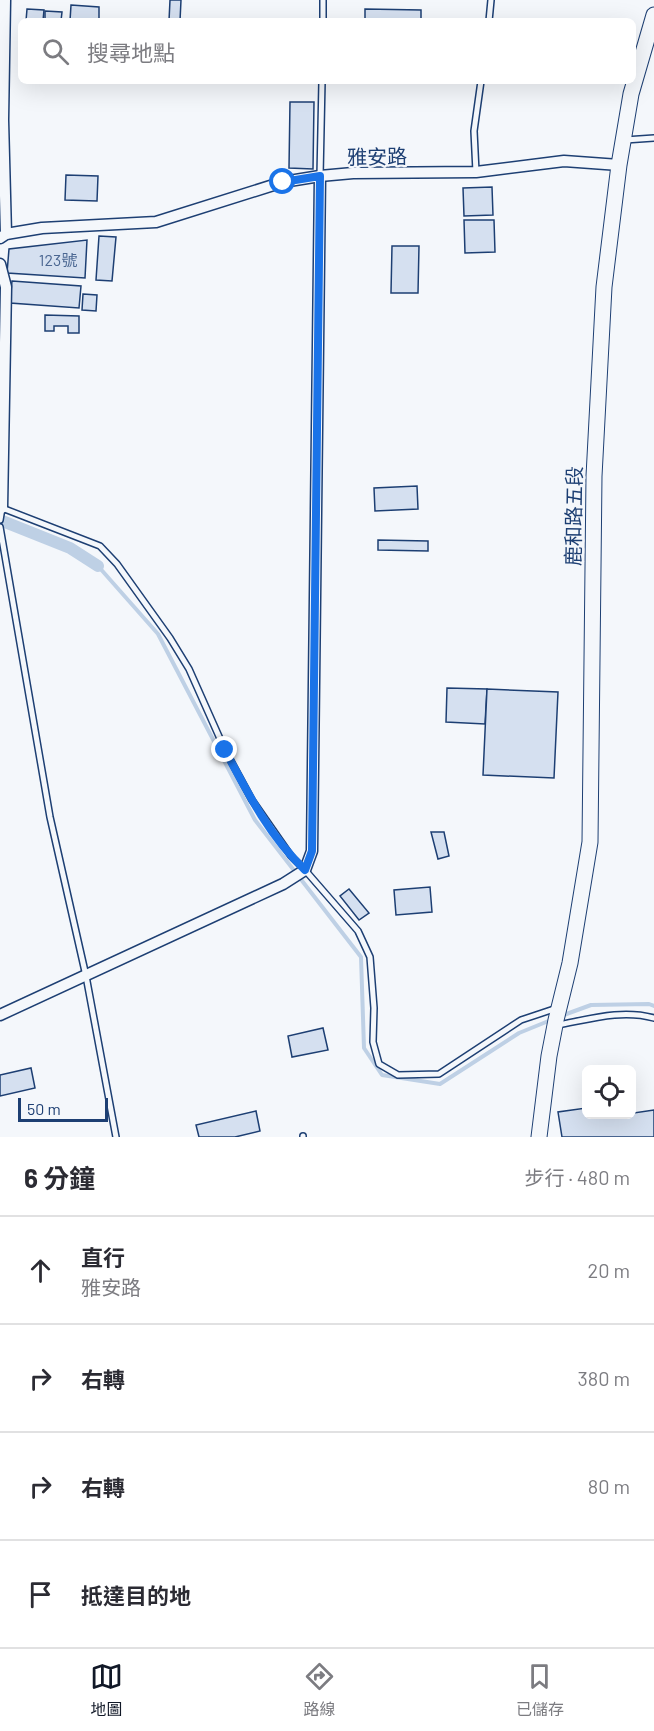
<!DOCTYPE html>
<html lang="zh-TW">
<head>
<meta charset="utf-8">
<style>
	body { margin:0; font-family:Barlow,"Noto Sans TC",sans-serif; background:#f2f2f3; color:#2b2b33 }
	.controls { position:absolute; right:18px; bottom:18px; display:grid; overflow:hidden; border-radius:9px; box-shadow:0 6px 24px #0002 }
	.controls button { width:54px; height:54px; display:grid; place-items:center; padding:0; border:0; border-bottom:2px solid #e1e1e2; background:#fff; color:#2b2b33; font:30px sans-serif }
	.scale { position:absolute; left:18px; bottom:15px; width:90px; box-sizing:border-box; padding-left:6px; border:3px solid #1d3f73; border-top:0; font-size:16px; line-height:21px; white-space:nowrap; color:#1d3f73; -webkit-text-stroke:4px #f4f7fb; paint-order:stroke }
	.stop { position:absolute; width:18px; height:18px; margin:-14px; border:4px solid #1a73e8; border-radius:50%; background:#fff }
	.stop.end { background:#1a73e8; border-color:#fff; box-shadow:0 2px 6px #0008 }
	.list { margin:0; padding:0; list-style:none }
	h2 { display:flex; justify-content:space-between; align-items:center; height:78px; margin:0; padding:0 24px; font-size:26px }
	h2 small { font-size:20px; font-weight:400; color:#7c7c81 }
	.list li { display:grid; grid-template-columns:39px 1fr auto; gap:18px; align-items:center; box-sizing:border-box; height:108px; padding:0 24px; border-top:2px solid #e1e1e2 }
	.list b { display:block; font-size:22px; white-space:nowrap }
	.list p { margin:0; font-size:20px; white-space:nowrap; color:#7c7c81 }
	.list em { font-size:20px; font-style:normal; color:#7c7c81 }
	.icon { flex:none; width:33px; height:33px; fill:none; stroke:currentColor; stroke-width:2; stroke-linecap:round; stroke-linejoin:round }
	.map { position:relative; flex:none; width:654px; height:1137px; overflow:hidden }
	.search { position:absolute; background:#fff; box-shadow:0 6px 24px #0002; left:18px; right:18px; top:18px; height:66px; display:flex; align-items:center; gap:15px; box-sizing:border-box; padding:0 21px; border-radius:9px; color:#7c7c81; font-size:22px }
	.sheet { height:510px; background:#fff }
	nav { display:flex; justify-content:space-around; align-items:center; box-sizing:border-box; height:84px; border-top:2px solid #e1e1e2; background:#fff; font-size:16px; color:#7c7c81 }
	nav a { display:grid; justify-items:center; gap:3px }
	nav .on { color:#111827 }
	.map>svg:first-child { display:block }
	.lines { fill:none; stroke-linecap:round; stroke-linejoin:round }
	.stream { stroke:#bed0e5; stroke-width:4 }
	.canal { stroke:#bed0e5; stroke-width:12 }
	.building { fill:#d5e0f0; stroke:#1d3f73; stroke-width:1.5 }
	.lane-casing { stroke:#1d3f73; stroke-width:8 }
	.street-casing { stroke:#1d3f73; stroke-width:13 }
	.secondary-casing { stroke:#1d3f73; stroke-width:17 }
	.lane { stroke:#f4f7fb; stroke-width:5 }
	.street { stroke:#f4f7fb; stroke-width:10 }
	.secondary { stroke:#f4f7fb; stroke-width:15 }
	.route { stroke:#1a73e8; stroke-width:8 }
	.labels { text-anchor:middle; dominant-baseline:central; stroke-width:4.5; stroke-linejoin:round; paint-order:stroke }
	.number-label { font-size:16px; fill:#4b6792 }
	.street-label { font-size:20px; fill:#1d3f73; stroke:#f4f7fb }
</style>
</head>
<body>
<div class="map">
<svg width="654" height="1137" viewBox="0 0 654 1137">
	<rect width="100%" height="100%" fill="#f4f7fb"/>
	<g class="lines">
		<!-- stream -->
		<g class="stream">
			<polyline points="98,566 158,634 255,820 361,957 364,1048 382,1075 440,1084 519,1033 551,1020"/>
			<polyline points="561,1016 591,1005 649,1004 654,1006"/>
		</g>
		<!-- canal -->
		<polyline class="canal" points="0,520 70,548 98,566"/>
	</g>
	<!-- building -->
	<g class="building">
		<polygon points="170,0 181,0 180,21 169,21"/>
		<polygon points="71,5 99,7 99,21 70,21"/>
		<polygon points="27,9 44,10 43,21 26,21"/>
		<polygon points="365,9 421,10 421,21 365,21"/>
		<polygon points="45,11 62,12 61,21 45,21"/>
		<polygon points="290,102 314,102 313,169 289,168"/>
		<polygon points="66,175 98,176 97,201 65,200"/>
		<polygon points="492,187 493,215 464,216 463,188"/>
		<polygon points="464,220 494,220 495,252 465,253"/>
		<polygon points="99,236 116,237 112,281 96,280"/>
		<polygon points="87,240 85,278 7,273 9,249"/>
		<polygon points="392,246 419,246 418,293 391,293"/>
		<polygon points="12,281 81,286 79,308 10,303"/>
		<polygon points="83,294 97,295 96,311 82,310"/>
		<polygon points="45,315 79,316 79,333 68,333 68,326 54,326 54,331 45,331"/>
		<polygon points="417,486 418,509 375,511 374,488"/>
		<polygon points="378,540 428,541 428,551 378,550"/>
		<polygon points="447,688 487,689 485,724 446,722"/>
		<polygon points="487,689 558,692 554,778 483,775"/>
		<polygon points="431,832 444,832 449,856 438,859"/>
		<polygon points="430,887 432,912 396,915 394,890"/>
		<polygon points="349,889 369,913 359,920 340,896"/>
		<polygon points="323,1028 328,1050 292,1057 288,1036"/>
		<polygon points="31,1068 35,1088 0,1096 0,1075"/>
		<polygon points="586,1108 586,1114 607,1114 607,1117 654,1110 654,1137 562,1137 558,1112"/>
		<polygon points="256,1111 260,1131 235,1137 199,1137 196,1125"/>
	</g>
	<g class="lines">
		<!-- lane casing -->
		<g class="lane-casing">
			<g id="lane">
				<polyline points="323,21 323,0"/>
				<polyline points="489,21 491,0"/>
				<polyline points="625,140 654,138"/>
				<polyline points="476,172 474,131 481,81"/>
				<polyline points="320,176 322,81"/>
				<polyline points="0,520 2,508 100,546 117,564 170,638 189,669 225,750 252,800 291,856 305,870 358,931 370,957 374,1008 373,1042 379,1064 398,1075 439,1074 521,1020 557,1008"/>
				<polyline points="0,527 50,817 86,976 116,1137"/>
				<path d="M558,1025C590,1019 622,1009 654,1018"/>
				<polyline points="303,1136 303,1137"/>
			</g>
		</g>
		<!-- street casing -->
		<g class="street-casing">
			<g id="street">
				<polyline points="5,0 3,120 6,234"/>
				<polyline points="0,238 6,234 42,228 156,222 283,182 320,176 353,173 476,172 564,161 619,165"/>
				<polyline points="0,264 6,287 2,508 0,507"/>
				<polyline points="0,1015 283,884 305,870 312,851 320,176"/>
			</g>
		</g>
		<!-- secondary casing -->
		<g class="secondary-casing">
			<polyline id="secondary" points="539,1137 549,1056 556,1020 570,963 590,842 594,476 604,287 619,165 631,94 654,15"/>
		</g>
		<!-- lane -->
		<use href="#lane" class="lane"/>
		<!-- street -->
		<use href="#street" class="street"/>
		<!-- secondary -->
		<use href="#secondary" class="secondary"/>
	</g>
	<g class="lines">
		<!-- route -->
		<path class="route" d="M225,750C247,792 270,837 305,870L312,851L320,176L283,182"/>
	</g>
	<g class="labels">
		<!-- number labels -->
		<g class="number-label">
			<text x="58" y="259">123號</text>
		</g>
		<!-- street labels -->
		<g class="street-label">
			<text transform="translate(377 156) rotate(-1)">雅安路</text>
			<text transform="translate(573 516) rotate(-89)">鹿和路五段</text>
		</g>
	</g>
</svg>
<div class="controls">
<button><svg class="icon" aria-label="locate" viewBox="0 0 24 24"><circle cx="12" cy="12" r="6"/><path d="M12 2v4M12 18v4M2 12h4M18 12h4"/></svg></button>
</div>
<div class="scale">50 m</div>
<div class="stop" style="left:283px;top:182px"></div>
<div class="stop end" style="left:225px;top:750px"></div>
<div class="search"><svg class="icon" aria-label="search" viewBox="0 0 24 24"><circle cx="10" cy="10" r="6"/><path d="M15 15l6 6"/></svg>搜尋地點</div>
</div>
<section class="sheet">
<h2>6 分鐘<small>步行 · 480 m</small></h2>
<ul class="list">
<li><svg class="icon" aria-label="ahead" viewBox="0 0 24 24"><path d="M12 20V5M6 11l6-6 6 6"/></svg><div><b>直行</b><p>雅安路</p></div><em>20 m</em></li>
<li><svg class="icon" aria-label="right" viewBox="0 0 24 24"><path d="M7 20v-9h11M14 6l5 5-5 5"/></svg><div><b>右轉</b></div><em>380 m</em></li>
<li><svg class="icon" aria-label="right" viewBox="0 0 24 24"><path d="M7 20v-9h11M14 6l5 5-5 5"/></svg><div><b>右轉</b></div><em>80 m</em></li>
<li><svg class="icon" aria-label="arrive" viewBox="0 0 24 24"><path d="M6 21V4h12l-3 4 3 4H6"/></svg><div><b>抵達目的地</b></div></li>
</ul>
</section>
<nav>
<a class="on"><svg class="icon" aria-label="map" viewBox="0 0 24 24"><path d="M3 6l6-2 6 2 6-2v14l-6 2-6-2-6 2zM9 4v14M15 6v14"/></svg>地圖</a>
<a><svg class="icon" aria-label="directions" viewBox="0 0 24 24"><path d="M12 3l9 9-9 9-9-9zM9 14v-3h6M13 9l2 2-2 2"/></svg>路線</a>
<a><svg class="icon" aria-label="saved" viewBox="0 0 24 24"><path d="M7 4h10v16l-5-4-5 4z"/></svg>已儲存</a>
</nav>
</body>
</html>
